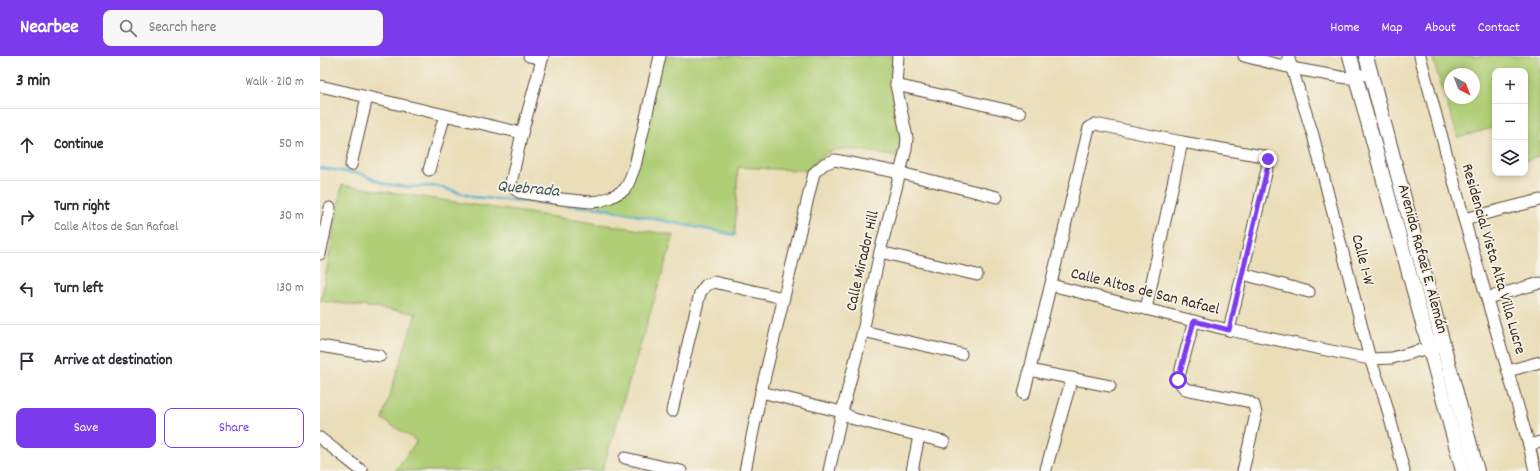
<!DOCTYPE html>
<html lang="en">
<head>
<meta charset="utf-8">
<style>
	body { margin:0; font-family:Dekko,sans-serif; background:#f7f7f7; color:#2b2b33 }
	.controls { position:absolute; right:12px; top:12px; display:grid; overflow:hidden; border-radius:8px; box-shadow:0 2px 6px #0003 }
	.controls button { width:36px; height:36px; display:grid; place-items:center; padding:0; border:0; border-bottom:1px solid #e1e1e2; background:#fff; color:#2b2b33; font:20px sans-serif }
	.compass { position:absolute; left:1124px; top:12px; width:36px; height:36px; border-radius:50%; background:#fff; box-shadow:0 2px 6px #0003; rotate:138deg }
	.stop { position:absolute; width:12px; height:12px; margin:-9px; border:3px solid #7c3aed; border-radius:50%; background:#fff }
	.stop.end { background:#7c3aed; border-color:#fff; box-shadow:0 1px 4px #0008 }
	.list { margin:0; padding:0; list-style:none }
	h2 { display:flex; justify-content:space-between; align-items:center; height:52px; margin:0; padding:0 16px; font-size:17px }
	h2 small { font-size:13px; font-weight:400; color:#7c7c81 }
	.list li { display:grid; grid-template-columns:26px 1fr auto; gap:12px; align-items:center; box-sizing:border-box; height:72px; padding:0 16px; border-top:1px solid #e1e1e2 }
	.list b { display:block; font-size:15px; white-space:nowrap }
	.list p { margin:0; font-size:13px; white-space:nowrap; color:#7c7c81 }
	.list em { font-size:13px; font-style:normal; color:#7c7c81 }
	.actions { display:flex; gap:8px; padding:12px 16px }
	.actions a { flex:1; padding:9px 0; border:1px solid #7c3aed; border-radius:8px; text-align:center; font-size:14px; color:#7c3aed }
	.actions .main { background:#7c3aed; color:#fff }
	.icon { flex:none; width:22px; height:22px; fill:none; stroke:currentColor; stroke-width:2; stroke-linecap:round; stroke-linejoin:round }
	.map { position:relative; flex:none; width:1220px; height:415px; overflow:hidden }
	header { display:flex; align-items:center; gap:24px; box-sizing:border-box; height:56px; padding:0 20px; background:#7c3aed; color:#fff }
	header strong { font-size:19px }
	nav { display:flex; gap:22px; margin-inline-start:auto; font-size:14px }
	.search { width:280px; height:36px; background:#f7f7f7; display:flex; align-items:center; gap:10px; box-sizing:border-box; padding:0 14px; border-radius:8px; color:#7c7c81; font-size:15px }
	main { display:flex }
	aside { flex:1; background:#fff }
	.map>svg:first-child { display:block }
	.green { fill:#afce76; stroke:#757c4a; fill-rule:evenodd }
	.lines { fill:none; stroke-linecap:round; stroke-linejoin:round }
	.stream { stroke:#4da9cc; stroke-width:2.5 }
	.minor-casing { stroke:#554535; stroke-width:13 }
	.major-casing { stroke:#554535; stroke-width:16 }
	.minor { stroke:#fff; stroke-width:11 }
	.major { stroke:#fff; stroke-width:14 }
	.route { stroke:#7c3aed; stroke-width:5 }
	.labels { text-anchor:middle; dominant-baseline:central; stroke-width:3.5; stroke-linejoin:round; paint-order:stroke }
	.street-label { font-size:16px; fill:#3b2a1e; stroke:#f7f3e8 }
	.water-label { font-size:17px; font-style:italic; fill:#41565b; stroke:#f7f3e8 }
</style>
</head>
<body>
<header>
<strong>Nearbee</strong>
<div class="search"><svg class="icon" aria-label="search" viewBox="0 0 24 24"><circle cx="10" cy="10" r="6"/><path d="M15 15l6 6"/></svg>Search here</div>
<nav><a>Home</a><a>Map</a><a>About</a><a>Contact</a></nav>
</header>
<main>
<aside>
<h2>3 min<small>Walk · 210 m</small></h2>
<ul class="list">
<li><svg class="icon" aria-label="ahead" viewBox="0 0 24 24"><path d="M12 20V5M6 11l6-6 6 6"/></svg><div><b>Continue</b></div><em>50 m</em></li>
<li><svg class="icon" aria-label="right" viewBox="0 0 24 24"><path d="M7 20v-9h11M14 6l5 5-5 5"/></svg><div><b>Turn right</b><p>Calle Altos de San Rafael</p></div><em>30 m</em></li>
<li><svg class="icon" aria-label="left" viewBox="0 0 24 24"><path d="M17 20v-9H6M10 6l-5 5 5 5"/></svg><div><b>Turn left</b></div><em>130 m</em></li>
<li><svg class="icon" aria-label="arrive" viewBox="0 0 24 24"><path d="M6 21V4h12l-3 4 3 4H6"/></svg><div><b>Arrive at destination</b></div></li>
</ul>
<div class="actions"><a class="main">Save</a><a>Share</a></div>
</aside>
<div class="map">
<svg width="1220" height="415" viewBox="0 0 1220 415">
	<rect width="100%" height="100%" fill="#f7f3e8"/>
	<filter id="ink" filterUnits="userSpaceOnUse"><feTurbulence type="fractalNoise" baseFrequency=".025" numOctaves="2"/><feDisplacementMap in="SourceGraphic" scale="8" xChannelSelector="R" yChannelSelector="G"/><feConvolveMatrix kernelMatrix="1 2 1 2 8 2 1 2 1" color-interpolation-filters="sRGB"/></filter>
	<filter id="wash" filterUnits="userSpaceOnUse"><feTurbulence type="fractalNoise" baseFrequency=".012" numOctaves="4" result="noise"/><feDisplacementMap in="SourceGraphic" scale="16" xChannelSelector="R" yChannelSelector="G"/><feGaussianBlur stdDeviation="0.9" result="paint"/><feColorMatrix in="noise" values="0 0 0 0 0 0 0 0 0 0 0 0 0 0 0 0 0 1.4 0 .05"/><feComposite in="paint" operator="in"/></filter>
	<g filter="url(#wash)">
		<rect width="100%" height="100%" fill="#eadeb9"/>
		<!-- green -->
		<g class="green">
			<path d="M340,0H575L583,71L577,101C558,98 526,88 509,96C500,100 494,108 488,115L418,111L415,179L280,152V145L304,134Z"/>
			<path d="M1112,0H1220V100L1205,105V15H1175V71L1138,82ZM1130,18H1154V42H1130Z"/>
			<polygon points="22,129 354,179 282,415 75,415 97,385 62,363 96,257 1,245"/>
		</g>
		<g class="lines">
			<!-- stream -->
			<polyline class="stream" points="0,112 42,118 65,128 87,131 117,130 153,141 280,152 415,179"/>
		</g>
	</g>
	<g filter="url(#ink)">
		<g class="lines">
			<!-- minor casing -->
			<g class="minor-casing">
				<g id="minor">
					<polyline points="209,0 222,3"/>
					<polyline points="223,0 202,77 191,127 192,131 199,136 241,143 271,146 280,145 291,141 304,134 308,128 315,110 340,0"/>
					<polyline points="924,0 971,12 1021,21 1028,22 1043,19"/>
					<polyline points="968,0 993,79 1050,303 1064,340 1084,415"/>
					<polyline points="1100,0 1144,163 1209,389 1215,415"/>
					<polyline points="576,29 700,57"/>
					<polyline points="0,30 202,77"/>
					<polyline points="31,109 47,41"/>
					<polyline points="109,114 125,59"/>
					<polyline points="1144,163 1220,144"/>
					<polyline points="560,196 657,219"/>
					<polyline points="0,198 10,152"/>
					<polyline points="923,218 989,236"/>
					<polyline points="731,229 909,274 1050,303 1072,302 1116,290"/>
					<polyline points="1167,242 1220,227"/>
					<polyline points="826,253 862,86"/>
					<polyline points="874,265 858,324 865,333 927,345 934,349 936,358 923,415"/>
					<polyline points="543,275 641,298"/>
					<polyline points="0,290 60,300"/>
					<polyline points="709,314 790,330"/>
					<polyline points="1188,315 1220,306"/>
					<polyline points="441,336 522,356 534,363 624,386"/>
					<polyline points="704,338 769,72 775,68 862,86 943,100 948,103 948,109 909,274"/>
					<polyline points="352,355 380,237 386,229 394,226 463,242"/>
					<polyline points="0,382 42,415"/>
					<polyline points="1209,389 1220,386"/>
					<polyline points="305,402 361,415"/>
					<polyline points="726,413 752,322"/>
					<polyline points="425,415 441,336 494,117 504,108 515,104 581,117 677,141"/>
					<polyline points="509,415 522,356 543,275 560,196 586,93 587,82 576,29 578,0"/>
					<polyline points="592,415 599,380"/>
				</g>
			</g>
			<!-- major casing -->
			<g class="major-casing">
				<g id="major">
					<polyline points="1030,0 1143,415"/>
					<polyline points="1046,0 1157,415"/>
				</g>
			</g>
			<!-- minor -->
			<use href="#minor" class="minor"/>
			<!-- major -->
			<use href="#major" class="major"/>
		</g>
	</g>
	<g class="lines" filter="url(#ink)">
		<!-- route -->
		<polyline class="route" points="858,324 874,265 909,274 948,109 948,103"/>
	</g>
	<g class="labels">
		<!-- street labels -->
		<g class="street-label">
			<text transform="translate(1102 203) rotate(75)">Avenida Rafael E. Alemán</text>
			<text transform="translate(1173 203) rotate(74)">Residencial Vista Alta Villa Lucre</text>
			<text transform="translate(1042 204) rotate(76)">Calle 1-W</text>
			<text transform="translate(543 205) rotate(-77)">Calle Mirador Hill</text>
			<text transform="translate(825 236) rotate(14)">Calle Altos de San Rafael</text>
		</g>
		<!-- water labels -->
		<g class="water-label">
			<text transform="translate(208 134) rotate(5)">Quebrada</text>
		</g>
	</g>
</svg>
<div class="controls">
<button>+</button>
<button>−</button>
<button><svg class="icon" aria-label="layers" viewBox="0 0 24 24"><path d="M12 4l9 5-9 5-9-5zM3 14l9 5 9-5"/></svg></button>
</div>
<svg class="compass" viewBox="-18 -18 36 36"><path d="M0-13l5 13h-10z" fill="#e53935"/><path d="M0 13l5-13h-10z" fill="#7c7c81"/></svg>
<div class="stop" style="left:858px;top:324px"></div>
<div class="stop end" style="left:948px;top:103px"></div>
</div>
</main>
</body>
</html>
